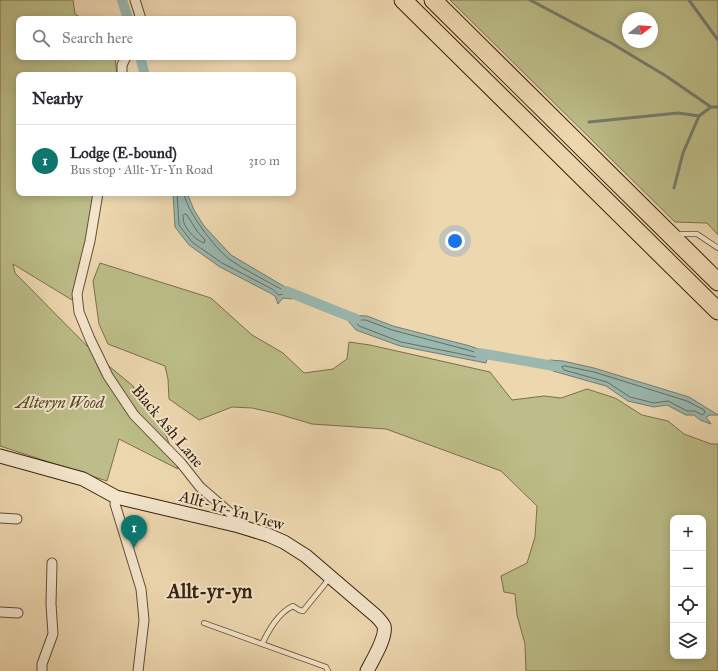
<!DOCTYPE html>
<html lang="en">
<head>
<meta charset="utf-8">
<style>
	body { margin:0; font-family:"IM FELL Great Primer",serif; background:#f2f2f3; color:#2b2b33 }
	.controls { position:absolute; right:12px; bottom:12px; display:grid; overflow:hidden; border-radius:8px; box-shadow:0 2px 10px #0003 }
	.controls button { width:36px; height:36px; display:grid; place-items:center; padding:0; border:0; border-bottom:1px solid #e1e1e2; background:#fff; color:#2b2b33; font:20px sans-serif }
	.compass { position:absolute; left:622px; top:12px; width:36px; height:36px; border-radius:50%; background:#fff; box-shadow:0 2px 10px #0003; rotate:73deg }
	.you { position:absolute; left:455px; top:241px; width:14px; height:14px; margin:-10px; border:3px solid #fff; border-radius:50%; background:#1a73e8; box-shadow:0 0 0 6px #1a73e833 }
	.badge { display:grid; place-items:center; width:26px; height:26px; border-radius:50%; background:#0f766e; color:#fff; font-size:13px; font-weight:700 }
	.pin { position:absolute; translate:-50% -33px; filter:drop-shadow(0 1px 2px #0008) }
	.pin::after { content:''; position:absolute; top:21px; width:14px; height:12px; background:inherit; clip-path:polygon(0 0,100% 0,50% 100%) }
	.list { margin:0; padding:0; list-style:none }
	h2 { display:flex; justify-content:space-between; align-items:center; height:52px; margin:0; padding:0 16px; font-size:17px }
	h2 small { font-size:13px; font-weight:400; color:#7c7c81 }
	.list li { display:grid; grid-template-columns:26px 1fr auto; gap:12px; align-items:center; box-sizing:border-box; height:72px; padding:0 16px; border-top:1px solid #e1e1e2 }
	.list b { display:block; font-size:15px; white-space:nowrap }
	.list p { margin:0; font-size:13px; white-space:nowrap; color:#7c7c81 }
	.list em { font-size:13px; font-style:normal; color:#7c7c81 }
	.icon { flex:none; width:22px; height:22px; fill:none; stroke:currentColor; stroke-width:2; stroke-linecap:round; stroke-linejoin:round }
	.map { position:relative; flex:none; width:718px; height:671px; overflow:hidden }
	.search { position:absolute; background:#fff; box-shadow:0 2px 10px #0003; left:16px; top:16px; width:280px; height:44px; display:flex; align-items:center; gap:10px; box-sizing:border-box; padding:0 14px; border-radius:8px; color:#7c7c81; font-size:15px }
	.panel { position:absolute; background:#fff; box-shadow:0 2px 10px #0003; left:16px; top:72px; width:280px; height:124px; border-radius:8px }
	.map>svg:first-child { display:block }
	.green { fill:#bcbd88; stroke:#7b6f4b; fill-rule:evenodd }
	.water { fill:#9ab8b0; stroke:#747c6f }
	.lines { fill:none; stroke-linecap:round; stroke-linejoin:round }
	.shore { stroke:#6a6c5f; stroke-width:1 }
	.stream { stroke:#747c6f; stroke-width:3 }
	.canal { stroke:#9ab8b0; stroke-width:10 }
	.lane-casing { stroke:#674e36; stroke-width:6 }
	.street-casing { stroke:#674e36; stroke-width:11 }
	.secondary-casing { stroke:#3a210e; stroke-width:15 }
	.highway-casing { stroke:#3a210e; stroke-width:19 }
	.lane { stroke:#f3e5cb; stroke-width:4.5 }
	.street { stroke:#f3e5cb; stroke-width:9 }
	.secondary { stroke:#f3e5cb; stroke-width:13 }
	.highway { stroke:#edd7af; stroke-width:17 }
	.labels { text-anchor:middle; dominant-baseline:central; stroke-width:4; stroke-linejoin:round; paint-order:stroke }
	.park-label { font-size:16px; font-style:italic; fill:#5a482c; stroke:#f3e5cb }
	.street-label { font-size:16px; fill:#3a210e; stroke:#f3e5cb }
	.district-label { font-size:20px; font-weight:bold; fill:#3a210e; stroke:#f3e5cb }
</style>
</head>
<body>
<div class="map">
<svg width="718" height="671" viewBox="0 0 718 671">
	<rect width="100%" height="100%" fill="#edd7af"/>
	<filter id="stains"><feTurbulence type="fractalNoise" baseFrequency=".005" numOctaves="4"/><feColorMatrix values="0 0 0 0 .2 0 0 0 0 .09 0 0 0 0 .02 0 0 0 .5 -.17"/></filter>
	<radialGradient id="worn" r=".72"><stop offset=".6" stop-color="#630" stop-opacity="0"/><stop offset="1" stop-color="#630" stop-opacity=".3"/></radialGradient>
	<!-- green -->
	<g class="green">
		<polygon points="0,0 73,0 75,14 83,19 19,19 19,57 115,57 117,75 19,75 19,193 98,193 90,241 72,300 13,264 15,273 98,357 133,386 141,401 166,435 178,469 119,439 107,481 0,446"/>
		<path d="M450,0H718V235L707,223L675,222ZM628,18H652V42H628Z"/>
		<path d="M100,263L211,298L252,335L283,353L304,373L333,369L347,359L349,342L370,345L490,372L512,400L544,396L561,398L587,389L615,398L642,415L668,421L684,434L711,444H718V671H526L525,644L517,615L515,594L504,592L501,576L527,563L535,537L537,506L501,471L386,429L312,424L275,413L252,408L232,407L199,420L169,399L168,379L165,366L108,344L99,324L93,281ZM673,518H703V656H673Z"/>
	</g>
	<!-- water -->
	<g class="water">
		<polygon points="173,193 187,193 194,210 204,226 231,255 285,287 298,296 292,299 283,298 278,304 275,296 270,293 220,267 189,245 175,227"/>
		<polygon points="343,315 367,316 393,326 470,346 492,354 487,359 486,363 400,346 356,330"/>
		<polygon points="550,360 563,361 594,368 689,397 718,415 710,415 706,417 711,424 700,420 694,415 686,415 667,405 654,407 628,401 606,386 553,371 542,363"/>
	</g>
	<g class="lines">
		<!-- shore -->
		<g class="shore">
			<path d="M177,193L179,225L192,242L222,263L272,289L279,295L284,294L283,290C265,280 246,271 229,259C215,248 186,211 184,193"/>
			<path d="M185,214L187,215L197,231L205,240L204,243C198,242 186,230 184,223C183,221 184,218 183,216Z"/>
			<polygon points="356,320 366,320 392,330 468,350 477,353 478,356 476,357 401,342 359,326 356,322"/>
			<polygon points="565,366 594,372 687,401 704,410 705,413 702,415 695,411 687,411 668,401 654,403 630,397 607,382 564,370 562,367"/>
		</g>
		<!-- stream -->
		<g class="stream">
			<polyline points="530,0 611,43 666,76 711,107 718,107"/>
			<polyline points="689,0 718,40"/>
			<polyline points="589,122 678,113 699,116"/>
			<polyline points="674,188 683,153 699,116 711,107"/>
		</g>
		<!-- canal -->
		<g class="canal">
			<polyline points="122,0 128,19"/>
			<polyline points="140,57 145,75"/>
			<polyline points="286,291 356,319"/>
			<polyline points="479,353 554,366"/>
		</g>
		<!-- lane casing -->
		<g class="lane-casing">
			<g id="lane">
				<polyline points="677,234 697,234 718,248"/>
				<polyline points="204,623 326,667 328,671"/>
				<path d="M262,644C269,630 278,613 293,606L299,610L303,611L325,584L329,577"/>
			</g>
		</g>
		<!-- street casing -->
		<g class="street-casing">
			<g id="street">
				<polyline points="135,0 141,19"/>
				<polyline points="122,75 122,65 126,57"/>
				<polyline points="98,193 90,241 77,294 79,312 90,339 108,376 134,415 181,463 200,487 237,519 239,526"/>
				<polyline points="116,497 115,504 141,589 144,620 138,671"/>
				<polyline points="0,518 17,519"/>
				<polyline points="0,612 18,613"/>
				<polyline points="42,671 42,664 53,634 51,604 52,563"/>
			</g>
		</g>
		<!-- secondary casing -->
		<g class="secondary-casing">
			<path id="secondary" d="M0,456L83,479L116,497L239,526L268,535L284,542L306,556L376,616C379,619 382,622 384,626C387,637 372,661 367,671"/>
		</g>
		<!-- highway casing -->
		<g class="highway-casing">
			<g id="highway">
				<polyline points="403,0 718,311"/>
				<polyline points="433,0 718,282"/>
			</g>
		</g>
		<!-- lane -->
		<use href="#lane" class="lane"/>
		<!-- street -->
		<use href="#street" class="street"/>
		<!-- secondary -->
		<use href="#secondary" class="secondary"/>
		<!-- highway -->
		<use href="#highway" class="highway"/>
	</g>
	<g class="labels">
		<!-- park labels -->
		<g class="park-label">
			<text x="60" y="402">Alteryn Wood</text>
		</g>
		<!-- street labels -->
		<g class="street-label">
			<text transform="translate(168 426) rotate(50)">Black Ash Lane</text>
			<text transform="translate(232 510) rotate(16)">Allt-Yr-Yn View</text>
		</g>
		<!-- district labels -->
		<g class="district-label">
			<text x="210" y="591">Allt-yr-yn</text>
		</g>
	</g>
	<rect width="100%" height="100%" filter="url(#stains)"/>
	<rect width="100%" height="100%" fill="url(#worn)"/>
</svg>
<div class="controls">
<button>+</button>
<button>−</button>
<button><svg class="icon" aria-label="locate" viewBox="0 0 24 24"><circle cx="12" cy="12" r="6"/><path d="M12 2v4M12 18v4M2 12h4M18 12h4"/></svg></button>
<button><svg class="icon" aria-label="layers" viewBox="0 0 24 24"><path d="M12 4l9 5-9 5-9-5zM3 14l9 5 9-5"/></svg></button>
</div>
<svg class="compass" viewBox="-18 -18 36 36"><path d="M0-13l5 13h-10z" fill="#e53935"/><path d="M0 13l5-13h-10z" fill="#7c7c81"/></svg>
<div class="you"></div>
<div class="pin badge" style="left:134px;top:548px">1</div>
<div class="search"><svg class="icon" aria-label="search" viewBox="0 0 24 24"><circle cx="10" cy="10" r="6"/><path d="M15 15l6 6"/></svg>Search here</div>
<section class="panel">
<h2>Nearby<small></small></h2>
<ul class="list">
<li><span class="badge">1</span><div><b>Lodge (E-bound)</b><p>Bus stop · Allt-Yr-Yn Road</p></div><em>310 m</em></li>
</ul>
</section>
</div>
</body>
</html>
